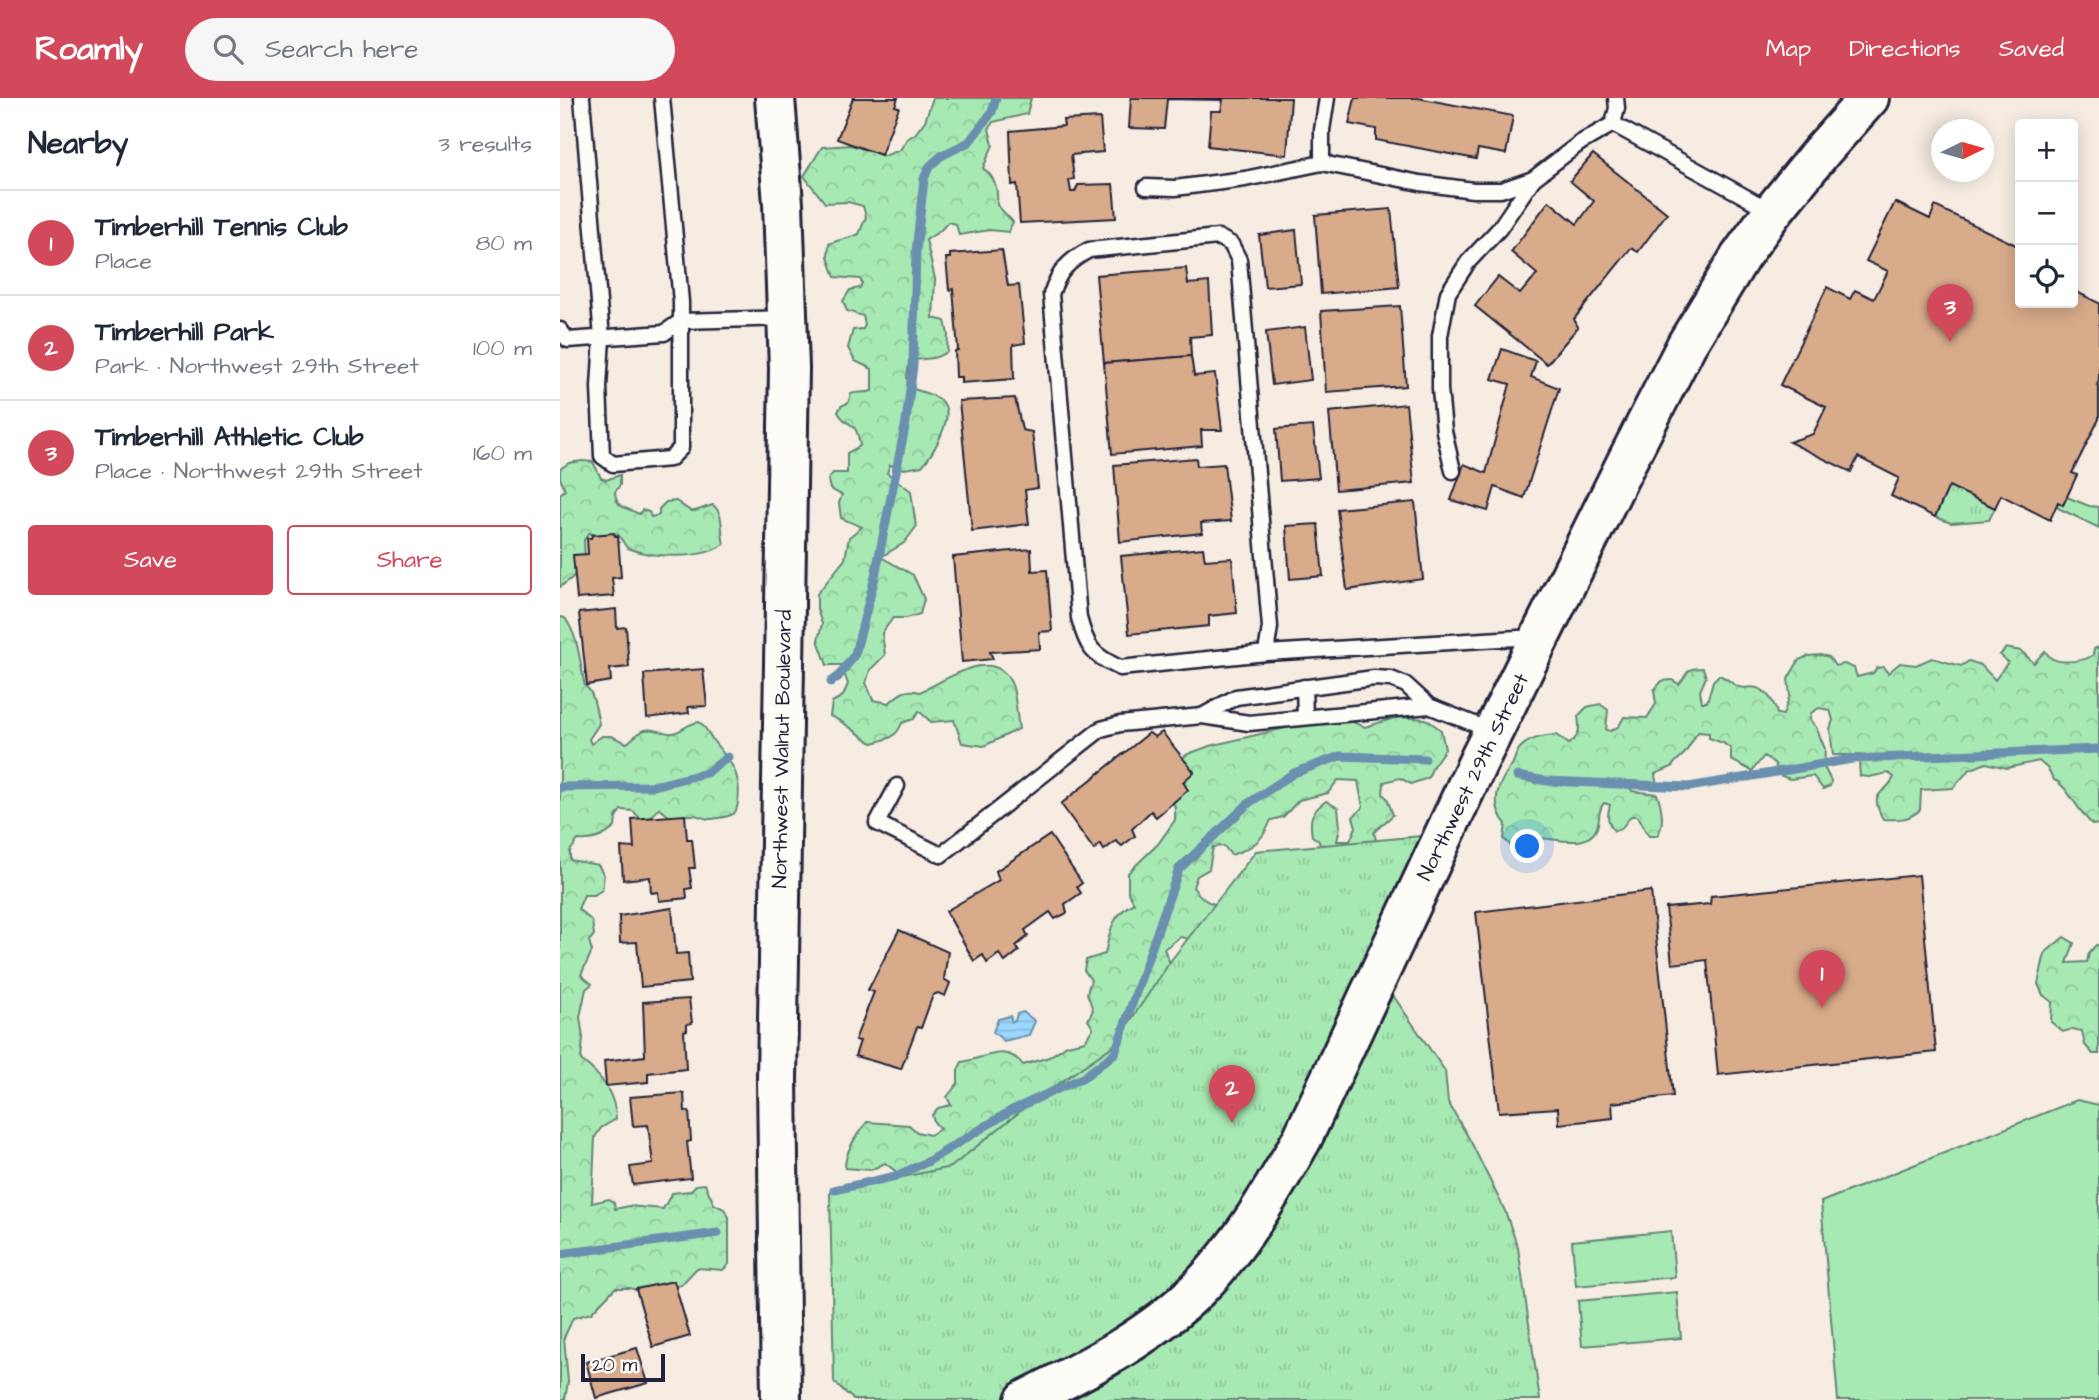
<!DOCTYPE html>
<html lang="en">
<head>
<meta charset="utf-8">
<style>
	body { margin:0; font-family:"Architects Daughter",sans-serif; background:#f6f6f7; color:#1f2937 }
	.controls { position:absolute; right:21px; top:21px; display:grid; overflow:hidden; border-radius:7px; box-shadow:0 4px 18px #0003 }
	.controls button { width:63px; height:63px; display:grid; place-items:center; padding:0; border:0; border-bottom:2px solid #e0e1e3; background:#fff; color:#1f2937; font:35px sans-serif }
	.compass { position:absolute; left:1371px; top:21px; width:63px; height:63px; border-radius:50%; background:#fff; box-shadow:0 4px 18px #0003; rotate:85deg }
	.scale { position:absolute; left:21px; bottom:18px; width:84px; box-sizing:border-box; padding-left:7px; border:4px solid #22223b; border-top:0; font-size:19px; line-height:24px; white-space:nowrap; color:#22223b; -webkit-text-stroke:5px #fdfcf7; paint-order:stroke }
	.you { position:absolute; left:968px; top:749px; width:24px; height:24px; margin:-18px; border:5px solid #fff; border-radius:50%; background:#1a73e8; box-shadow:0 0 0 10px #1a73e833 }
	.badge { display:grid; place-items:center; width:46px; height:46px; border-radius:50%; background:#d1495b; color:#fff; font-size:23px; font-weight:700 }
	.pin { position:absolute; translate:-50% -58px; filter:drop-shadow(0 2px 4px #0008) }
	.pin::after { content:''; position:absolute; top:37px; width:24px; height:21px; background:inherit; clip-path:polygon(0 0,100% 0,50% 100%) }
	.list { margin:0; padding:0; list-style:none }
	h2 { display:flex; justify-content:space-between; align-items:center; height:91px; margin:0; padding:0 28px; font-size:30px }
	h2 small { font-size:23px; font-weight:400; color:#747a83 }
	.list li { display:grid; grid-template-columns:46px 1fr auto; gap:21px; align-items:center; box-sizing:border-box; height:105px; padding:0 28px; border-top:2px solid #e0e1e3 }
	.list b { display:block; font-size:26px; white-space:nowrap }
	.list p { margin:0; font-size:23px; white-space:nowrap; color:#747a83 }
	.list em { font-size:23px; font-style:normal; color:#747a83 }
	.actions { display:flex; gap:14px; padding:21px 28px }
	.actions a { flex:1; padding:16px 0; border:2px solid #d1495b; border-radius:7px; text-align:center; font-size:24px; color:#d1495b }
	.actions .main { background:#d1495b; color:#fff }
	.icon { flex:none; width:38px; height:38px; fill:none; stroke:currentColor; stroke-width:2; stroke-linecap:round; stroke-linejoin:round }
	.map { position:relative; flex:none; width:1539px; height:1302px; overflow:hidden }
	header { display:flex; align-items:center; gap:42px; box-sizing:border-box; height:98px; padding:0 35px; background:#d1495b; color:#fff }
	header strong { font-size:33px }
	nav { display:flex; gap:38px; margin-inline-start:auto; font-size:24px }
	.search { width:490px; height:63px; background:#f6f6f7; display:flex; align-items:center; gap:18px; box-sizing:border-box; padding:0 24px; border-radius:38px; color:#747a83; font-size:26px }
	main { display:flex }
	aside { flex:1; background:#fff }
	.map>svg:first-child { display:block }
	.green { fill:#a7e9b3; stroke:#648677; stroke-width:2 }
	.forest { fill:url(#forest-crowns); stroke:#648677; stroke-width:2 }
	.park { fill:url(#park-tufts); stroke:#648677; stroke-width:2 }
	.water { fill:url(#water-rules); stroke:#6b8faf; stroke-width:2 }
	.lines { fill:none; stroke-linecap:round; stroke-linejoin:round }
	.stream { stroke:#6b8faf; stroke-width:9 }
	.building { fill:#d8ab8a; stroke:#22223b; stroke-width:2 }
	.lane-casing { stroke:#22223b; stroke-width:19 }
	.secondary-casing { stroke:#22223b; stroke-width:44 }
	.primary-casing { stroke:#22223b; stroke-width:44 }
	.lane { stroke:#fdfcf7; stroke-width:14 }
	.secondary { stroke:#fdfcf7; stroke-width:38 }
	.primary { stroke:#fdfcf7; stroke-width:38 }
	.labels { text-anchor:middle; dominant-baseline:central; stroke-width:5; stroke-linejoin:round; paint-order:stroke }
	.street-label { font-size:21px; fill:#22223b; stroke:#fdfcf7 }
</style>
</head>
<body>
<header>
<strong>Roamly</strong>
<div class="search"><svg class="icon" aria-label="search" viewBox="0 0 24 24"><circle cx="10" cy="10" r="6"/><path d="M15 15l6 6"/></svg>Search here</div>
<nav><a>Map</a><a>Directions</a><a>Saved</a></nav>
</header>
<main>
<aside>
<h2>Nearby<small>3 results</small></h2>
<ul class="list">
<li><span class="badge">1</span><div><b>Timberhill Tennis Club</b><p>Place</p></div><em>80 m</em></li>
<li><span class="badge">2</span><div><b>Timberhill Park</b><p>Park · Northwest 29th Street</p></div><em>100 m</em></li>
<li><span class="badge">3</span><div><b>Timberhill Athletic Club</b><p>Place · Northwest 29th Street</p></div><em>160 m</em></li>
</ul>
<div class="actions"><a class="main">Save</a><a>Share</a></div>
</aside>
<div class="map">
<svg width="1539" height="1302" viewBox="0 0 1539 1302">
	<defs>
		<pattern id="forest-crowns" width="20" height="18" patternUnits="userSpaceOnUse" patternTransform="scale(1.75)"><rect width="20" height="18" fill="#a7e9b3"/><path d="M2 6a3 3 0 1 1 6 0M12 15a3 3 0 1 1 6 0" fill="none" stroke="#8fc89b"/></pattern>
		<pattern id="park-tufts" width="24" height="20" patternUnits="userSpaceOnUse" patternTransform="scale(1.75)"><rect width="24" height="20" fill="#a7e9b3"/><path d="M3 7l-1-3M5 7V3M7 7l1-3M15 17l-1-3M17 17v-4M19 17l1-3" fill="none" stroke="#8fc89b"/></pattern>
		<pattern id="water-rules" width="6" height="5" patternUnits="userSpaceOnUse" patternTransform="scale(1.75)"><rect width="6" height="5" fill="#9bd8fc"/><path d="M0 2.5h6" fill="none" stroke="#85b9d9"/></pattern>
	</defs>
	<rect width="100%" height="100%" fill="#f6ece1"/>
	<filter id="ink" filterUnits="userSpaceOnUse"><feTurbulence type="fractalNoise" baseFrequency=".0143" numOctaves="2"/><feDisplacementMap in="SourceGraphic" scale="14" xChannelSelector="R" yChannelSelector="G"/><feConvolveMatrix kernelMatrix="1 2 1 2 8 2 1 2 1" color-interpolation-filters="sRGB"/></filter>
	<g filter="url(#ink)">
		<!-- green -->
		<g class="green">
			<polygon points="1507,399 1529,408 1539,409 1539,430 1496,409 1498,404 1503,407"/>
			<polygon points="1517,1002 1539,1007 1539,1302 1278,1302 1261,1104"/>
			<polygon points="1111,1133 1115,1179 1016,1188 1012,1143"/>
			<polygon points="1117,1194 1121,1240 1022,1248 1018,1203"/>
		</g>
		<!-- forest -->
		<g class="forest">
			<path d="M373,0H471L467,16L433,24L429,31L433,47L423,70C436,80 438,91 437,107L453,124L448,134L430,132L399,137L396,126L388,124L380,133L366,142L375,181L373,220L385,223L388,236L387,254C369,264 367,259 349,263L347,281L354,291C364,295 377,297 384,306C394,321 372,357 362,368L345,371L330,367L327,375L351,393L356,429L344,445L321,459L353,477L364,501L360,516L346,520H333L322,535L325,557L310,572L306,585L313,602L329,605C340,595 346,590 360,594C385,583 436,545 452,587C456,597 457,620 459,631L424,648L402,645L394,622L371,624L359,613L354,621L342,625C336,640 328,641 312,645C299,637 284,623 270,618L272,604L283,598L288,586L281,567H267L258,542L262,526L257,511V496L285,461L289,439L302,429L281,420L279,405L282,397L270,391L268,382L273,375H287V355L300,348C296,319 288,332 278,314L281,308L288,305L291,296C298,293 304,296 312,293V271L295,263L288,250L293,232L303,231L305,227L303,218L287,213L283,203L290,192L300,190L302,185L300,181L275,179L268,159L269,146C279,141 289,141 299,136L306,119L303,108L288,104L265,105L244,78L262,49L291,47L324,58L340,52L347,41L355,36L365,23Z"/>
			<path d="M22,363L33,364L41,380L46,382L60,377V387L55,394C56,411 66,409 79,416L82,412L89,414L91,419L99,417V411L106,404L116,403C137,418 128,414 153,407C165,417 160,432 164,446C143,462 92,460 67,450L58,436L39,438L29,435L24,442L25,462L12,480L0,489V396L5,392L0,380V371L9,365Z"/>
			<path d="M0,519L5,520C18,538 20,562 24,584C25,591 26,587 30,593C35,602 37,617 39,626L29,641L31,646L42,638H51L67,645C73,641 79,633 85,632C94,629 103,636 113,635C123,633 128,625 139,624C147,630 149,637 155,645C171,664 182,677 178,704C177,709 177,715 171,717C166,719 154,721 149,721C144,721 139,717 133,717C114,716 119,728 99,710L89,722H82L73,713L61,712L56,719L55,729C43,740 33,743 18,742L10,753V762L38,767L44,777L42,792L34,797H24L18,811L32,823L34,837L29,843L32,853L21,877L32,886L26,891L20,919L23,940L21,962C40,976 55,996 56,1021L41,1030L35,1039L32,1105L49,1101L54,1105L55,1111L69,1108L103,1111L112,1095L130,1093L136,1087L145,1086L154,1106L164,1111L169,1119V1166L163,1172L137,1170L121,1187L85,1195L70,1190H55L31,1215L13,1220L4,1240L8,1283L5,1302H0Z"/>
			<path d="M1539,549V726L1533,727C1518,714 1508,688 1494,682L1488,671L1479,663L1447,670L1426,665L1409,672L1393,690L1361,692L1360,712C1349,722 1338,722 1323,721C1307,691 1326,698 1334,679L1328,675L1309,679L1300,678L1299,665L1302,657H1273L1270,631L1273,622L1270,612L1259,610L1251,615L1250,622L1256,629L1265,651L1264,669L1271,683L1270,688L1263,691L1253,678L1230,681L1219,677L1215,666L1204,658L1192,673L1171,662V651L1163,645L1149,640V635L1138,634C1133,641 1130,648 1125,655C1120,661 1115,662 1112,669L1095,676L1097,690H1094L1090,685H1073L1070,689L1072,693L1097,696C1102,709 1105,727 1097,738H1089C1083,732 1083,723 1077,718H1071L1061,731L1054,733C1047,724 1047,717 1050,707L1044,705C1038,712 1040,717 1038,726C1032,752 1000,741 980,740L967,751L953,750L944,741L946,726C931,708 936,688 950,670C955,664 955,655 960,650C969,640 984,638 996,637L1009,646C1020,638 1020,631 1018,618L1027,609L1040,606L1048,612L1046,632L1051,633L1059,628L1064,619L1087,620L1096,606L1094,592L1102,583L1112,582L1119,586C1130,575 1123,570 1143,570L1146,579L1140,593L1142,604H1147L1153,583L1159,577C1167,580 1172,586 1179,589C1185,591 1191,588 1197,590C1208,593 1215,606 1217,616L1223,617L1230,597L1228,581L1239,562L1248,558L1261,557L1269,559L1275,568L1284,566L1294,570L1297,579L1313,575L1317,570L1323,569L1328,575L1340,565L1356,567L1372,560L1401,568L1409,563L1421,567L1435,582L1448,564L1440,557L1446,550L1461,553L1474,565L1485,553C1488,556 1489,560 1493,561C1502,566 1525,563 1533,557L1534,551Z"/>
			<path d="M752,612L767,614L805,629L838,619L866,621L881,632L885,651L873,668L868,680L851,686L840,680L824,684L823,696L827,700L833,717L814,734L818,750L761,759L759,743L752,738C749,720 751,714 766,703L778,710L780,729L777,743H790L796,729L793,719L803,709L798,683L778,682L768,695L739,702L723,719L711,722C703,743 692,750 671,757L664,748L653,749L649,771L637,778L633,789C644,805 652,807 671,808L639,843L620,839L604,851L614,875L625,890L457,1040L346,1090L339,1076L325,1065L311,1072L285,1070C285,1053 297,1036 307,1024L349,1027L357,1034L370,1037L380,1031L374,1024L372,1017L378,1010L391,1007L387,999L398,985V972L402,964C423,961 446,944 463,967L489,959L507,947L525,943L533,930L528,922L533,912L527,895L531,882L524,872L526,862L545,856C550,833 552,816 574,805L568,794V775L598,746L615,722V710L608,686L618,663L628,656L650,648L738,627Z"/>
			<polygon points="1504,839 1514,845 1507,865 1527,864 1529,855 1536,847 1539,847 1539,956 1533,956 1525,947 1522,933 1512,931 1503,934 1491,924 1492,904 1483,897 1478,886 1485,855"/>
		</g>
		<!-- park -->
		<g class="park">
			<polygon points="1389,388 1435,410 1429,422 1391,425 1375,419"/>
			<polygon points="885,736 819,877 885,973 888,1004 911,1044 945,1113 958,1150 980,1302 294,1302 274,1284 270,1094 391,1069 468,1007 554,947 612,861 696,753"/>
		</g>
		<!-- water -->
		<polygon class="water" points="463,914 475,923 469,937 444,943 433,934 438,921 450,918 452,924 455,923 457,916"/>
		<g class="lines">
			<!-- stream -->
			<g class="stream">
				<polyline points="271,584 278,579 295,556 314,483 346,324 353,267 356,154 364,81 369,69 381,58 409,44 432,14 436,0"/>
				<polyline points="957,678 987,683 1129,689 1292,661 1539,651"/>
				<polyline points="0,689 94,688 146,675 168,659"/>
				<polyline points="274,1092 336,1078 367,1064 452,1012 524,979 555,955 619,771 689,705 734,675 780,658 865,661"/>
				<polyline points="0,1156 158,1135"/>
			</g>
		</g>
		<!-- building -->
		<g class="building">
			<polygon points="293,0 338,0 335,8 339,9 321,57 277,41"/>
			<polygon points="571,0 731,0 727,57 648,48 651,13 661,13 663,2 607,1 604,31 569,30"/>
			<polygon points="795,0 858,0 953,18 946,56 918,51 916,61 816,42 816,31 789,26"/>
			<polygon points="540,20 543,54 511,57 514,81 509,82 511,94 515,94 518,87 553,86 556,120 460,125 457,86 452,87 450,33 504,28 503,22"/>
			<polygon points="1033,56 1107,115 1078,154 1071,150 1014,221 1018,229 987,266 915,208 938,179 960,196 977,176 951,154 989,103 1017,126 1034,103 1010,83"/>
			<polygon points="1335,104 1370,121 1375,108 1460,149 1460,205 1513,205 1513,192 1539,205 1539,283 1537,287 1539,288 1539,321 1512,375 1517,377 1503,407 1498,404 1490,422 1441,397 1435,410 1389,388 1375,419 1331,398 1339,380 1298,359 1291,374 1229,344 1253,336 1266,309 1220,287 1267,189 1290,201 1295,192 1314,201 1328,173 1306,163"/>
			<polygon points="831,111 839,189 761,196 755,117"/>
			<polygon points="736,132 741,186 705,189 699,137"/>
			<polygon points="442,152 448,188 459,187 465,245 453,247 454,281 401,285 401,279 396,279 395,253 398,252 393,191 389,192 386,160 390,160 390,156"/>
			<polygon points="626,170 628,186 649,184 652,237 630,239 631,258 544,265 536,177"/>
			<polygon points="840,208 846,288 766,294 761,213"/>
			<polygon points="745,229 751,282 712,287 706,234"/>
			<polygon points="942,251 976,263 971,279 999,290 964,400 935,389 928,413 891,402 904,366 926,375 950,286 932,281"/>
			<polygon points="631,258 634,278 655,276 662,332 641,332 642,348 552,356 544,265"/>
			<polygon points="455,300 462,332 472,334 478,390 465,392 469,426 412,433 399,303"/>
			<polygon points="846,306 854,385 776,392 769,314"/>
			<polygon points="753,328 759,380 720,383 716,331"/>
			<polygon points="636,360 637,368 664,366 671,423 641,425 642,435 560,444 554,367"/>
			<polygon points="855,404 863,481 787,492 777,411"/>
			<polygon points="758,426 763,478 730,481 726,428"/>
			<polygon points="54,435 55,438 58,438 61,479 52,480 54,498 17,501 13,457 28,456 27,440 31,440 32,437"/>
			<polygon points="643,450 645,462 672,460 677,515 649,518 649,528 569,536 561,458"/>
			<polygon points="471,451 472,473 487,472 492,533 479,534 480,551 430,554 433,561 402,564 393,459"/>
			<polygon points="56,511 57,530 66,529 69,569 50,571 51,583 27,587 19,515"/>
			<polygon points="143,571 147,608 128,609 129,615 87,620 84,576"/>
			<polygon points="602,634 634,674 623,684 628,692 596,719 591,713 572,731 575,738 562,748 556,743 544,752 540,746 534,752 501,706 589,635 595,639"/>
			<polygon points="125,717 127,741 132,741 135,770 129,770 132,790 126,791 127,800 99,803 98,794 91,795 90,779 63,782 61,749 74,750 72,721"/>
			<polygon points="490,737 522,785 517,789 521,795 505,806 507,815 495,821 490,814 465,832 468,838 456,848 459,853 445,864 439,856 427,865 423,857 414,863 386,813 439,782 436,773"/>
			<polygon points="1359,777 1376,954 1158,977 1147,862 1112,866 1106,810 1150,806 1151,798"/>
			<polygon points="1091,793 1113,998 1052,1005 1053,1020 999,1026 998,1010 939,1014 916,814"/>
			<polygon points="112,810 116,856 128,855 130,884 81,889 77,844 60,845 59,818"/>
			<polygon points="339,832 388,854 384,881 390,885 385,898 378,895 373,897 361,930 357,929 341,971 295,958 300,943 295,942 314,894 308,892"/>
			<polygon points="129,901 132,925 127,926 127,932 124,933 126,971 88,975 88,984 46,988 44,963 85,958 83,904"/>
			<polygon points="124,995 125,1013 129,1013 131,1043 127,1044 131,1080 73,1087 70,1069 93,1066 88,1027 73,1028 70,999"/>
			<polygon points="114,1183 130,1238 93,1249 76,1191"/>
			<polygon points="77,1250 88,1285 36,1300 26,1264"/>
		</g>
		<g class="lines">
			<!-- lane casing -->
			<g class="lane-casing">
				<g id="lane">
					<polyline points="22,0 42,240 39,289 42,358 53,366 110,361 121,350 121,204 102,0"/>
					<polyline points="1053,26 1057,10 1056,0"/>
					<polyline points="762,65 762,32 767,0"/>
					<polyline points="586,89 615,90 685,81 762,65 860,85 913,92 941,92 973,81 1020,45 1053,26 1211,113"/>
					<polyline points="0,232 8,242 104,235 121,223 226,220"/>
					<polyline points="893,373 884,333 880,291 880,238 888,195 908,164 939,131 973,81"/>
					<path d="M706,555L710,529L679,162L671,146L658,139L529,152C508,163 499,173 491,196L519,520C527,550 532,557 560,570L706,555L975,539"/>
					<polyline points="744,589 745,619"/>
					<polyline points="869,608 689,625 642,618 676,599 814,580 831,581 846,587 869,608 932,633"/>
					<polyline points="337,688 317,725 381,757 541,631 560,626 642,618"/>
				</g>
			</g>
			<!-- secondary casing -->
			<g class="secondary-casing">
				<path id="secondary" d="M465,1302C526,1271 591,1239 639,1190C682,1146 712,1094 742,1041L919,662L1067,363L1127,246L1180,159L1213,113L1261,54L1309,0"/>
			</g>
			<!-- primary casing -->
			<g class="primary-casing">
				<polyline id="primary" points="215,0 223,106 229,270 217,981 221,1302"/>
			</g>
			<!-- lane -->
			<use href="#lane" class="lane"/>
			<!-- secondary -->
			<use href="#secondary" class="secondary"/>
			<!-- primary -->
			<use href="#primary" class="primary"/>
		</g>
	</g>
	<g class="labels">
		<!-- street labels -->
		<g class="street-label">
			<text transform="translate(222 651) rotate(-89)">Northwest Walnut Boulevard</text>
			<text transform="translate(913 679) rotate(-64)">Northwest 29th Street</text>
		</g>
	</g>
</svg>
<div class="controls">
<button>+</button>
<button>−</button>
<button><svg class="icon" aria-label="locate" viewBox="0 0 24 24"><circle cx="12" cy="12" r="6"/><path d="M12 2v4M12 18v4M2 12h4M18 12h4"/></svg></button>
</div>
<svg class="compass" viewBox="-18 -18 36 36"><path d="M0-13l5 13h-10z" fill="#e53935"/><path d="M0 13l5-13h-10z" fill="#747a83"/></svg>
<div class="scale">20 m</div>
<div class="you"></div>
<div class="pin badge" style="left:1262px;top:910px">1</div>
<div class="pin badge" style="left:672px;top:1025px">2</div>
<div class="pin badge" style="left:1390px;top:244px">3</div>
</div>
</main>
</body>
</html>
